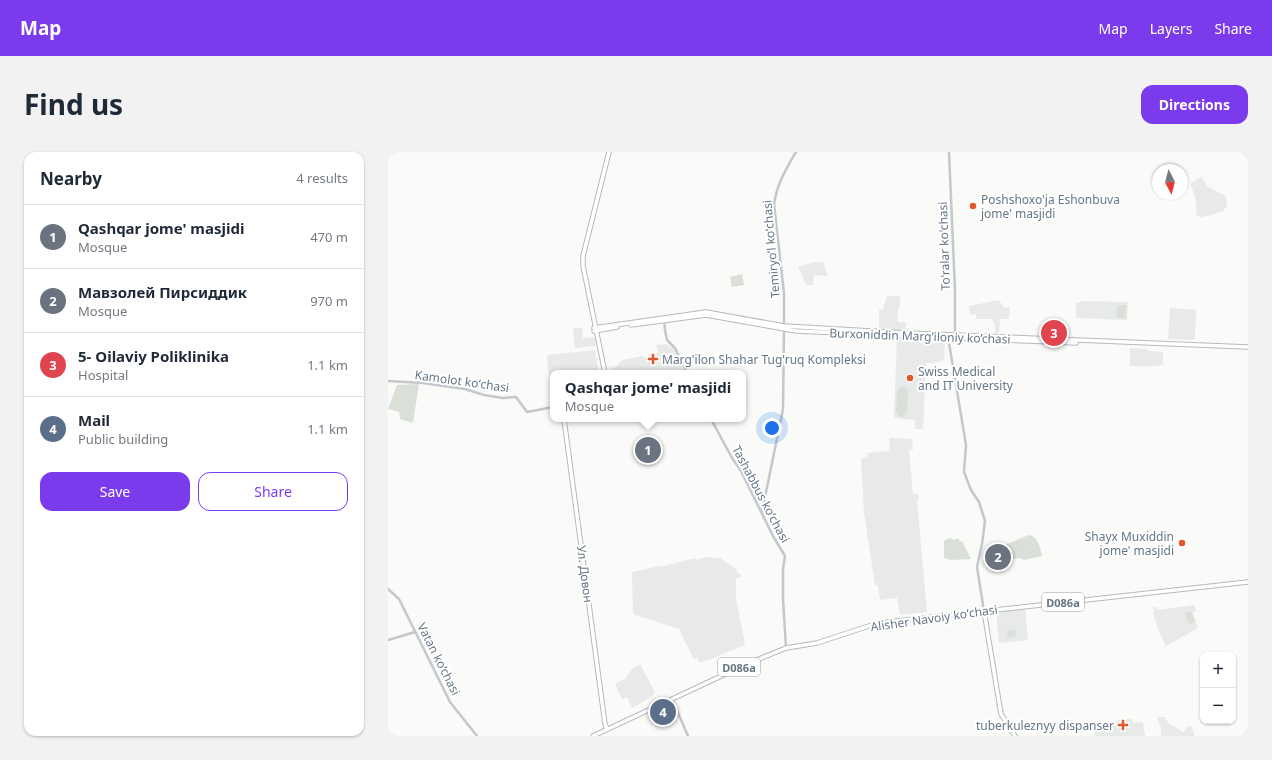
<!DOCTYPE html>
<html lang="en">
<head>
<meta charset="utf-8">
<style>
	body { margin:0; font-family:"Noto Sans",sans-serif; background:#f2f2f3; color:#1f2937 }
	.controls { position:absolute; right:12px; bottom:12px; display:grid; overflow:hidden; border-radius:8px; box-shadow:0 1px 3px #0004 }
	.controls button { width:36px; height:36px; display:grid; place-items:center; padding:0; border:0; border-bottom:1px solid #e0e1e3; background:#fff; color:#1f2937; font:20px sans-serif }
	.compass { position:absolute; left:764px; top:12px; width:36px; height:36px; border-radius:50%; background:#fff; box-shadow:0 1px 3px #0004; rotate:173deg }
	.you { position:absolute; left:384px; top:276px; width:14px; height:14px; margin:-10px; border:3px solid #fff; border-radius:50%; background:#1a73e8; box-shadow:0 0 0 6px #1a73e833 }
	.badge { display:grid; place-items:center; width:26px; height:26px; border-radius:50%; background:#7c3aed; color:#fff; font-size:13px; font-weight:700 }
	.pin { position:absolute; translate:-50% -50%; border:2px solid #fff; box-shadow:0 1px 4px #0006 }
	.popup { position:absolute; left:162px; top:218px; width:196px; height:52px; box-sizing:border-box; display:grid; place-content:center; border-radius:8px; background:#fff; filter:drop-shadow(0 1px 3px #0005); font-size:13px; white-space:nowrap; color:#747a83 }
	.popup b { font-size:15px; color:#1f2937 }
	.popup::after { content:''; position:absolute; left:50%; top:100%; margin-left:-8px; border:8px solid transparent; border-top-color:#fff }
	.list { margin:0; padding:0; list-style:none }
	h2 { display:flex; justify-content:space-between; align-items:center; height:52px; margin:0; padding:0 16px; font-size:17px }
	h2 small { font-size:13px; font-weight:400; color:#747a83 }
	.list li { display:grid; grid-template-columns:26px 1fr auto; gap:12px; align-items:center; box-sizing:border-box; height:64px; padding:0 16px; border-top:1px solid #e0e1e3 }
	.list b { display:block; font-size:15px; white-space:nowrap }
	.list p { margin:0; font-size:13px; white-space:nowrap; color:#747a83 }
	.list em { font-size:13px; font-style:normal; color:#747a83 }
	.actions { display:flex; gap:8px; padding:12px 16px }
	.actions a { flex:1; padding:9px 0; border:1px solid #7c3aed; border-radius:12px; text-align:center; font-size:14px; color:#7c3aed }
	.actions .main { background:#7c3aed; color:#fff }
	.map { position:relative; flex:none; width:860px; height:584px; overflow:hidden; border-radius:12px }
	header { display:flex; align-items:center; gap:24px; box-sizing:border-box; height:56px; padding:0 20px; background:#7c3aed; color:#fff }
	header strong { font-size:19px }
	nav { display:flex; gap:22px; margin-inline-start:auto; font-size:14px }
	.intro { display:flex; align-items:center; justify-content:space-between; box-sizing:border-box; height:96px; padding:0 24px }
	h1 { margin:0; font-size:28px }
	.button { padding:10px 18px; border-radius:12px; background:#7c3aed; color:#fff; font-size:14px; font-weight:700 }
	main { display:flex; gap:24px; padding:0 24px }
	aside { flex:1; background:#fff; border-radius:12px; box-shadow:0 1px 3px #0004 }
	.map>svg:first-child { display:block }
	.built { fill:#e8e9e9 }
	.green { fill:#dadfd7 }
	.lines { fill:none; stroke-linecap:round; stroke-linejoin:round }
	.major-casing { stroke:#b5babe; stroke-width:5.5 }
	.minor { stroke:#c3c8cc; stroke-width:2.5 }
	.major { stroke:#fff; stroke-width:3.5 }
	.poi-dot { fill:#e4572e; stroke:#fff; stroke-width:1.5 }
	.labels { text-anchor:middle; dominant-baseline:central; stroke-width:4; stroke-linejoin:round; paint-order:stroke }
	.shield { fill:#fff; stroke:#939fa8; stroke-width:1 }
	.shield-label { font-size:11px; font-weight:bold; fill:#657683 }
	.poi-label { font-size:12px; fill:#657683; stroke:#fff; text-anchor:start }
	.street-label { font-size:12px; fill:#657683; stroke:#fff }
</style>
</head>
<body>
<header>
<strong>Map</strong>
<nav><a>Map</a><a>Layers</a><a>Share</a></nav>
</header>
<div class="intro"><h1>Find us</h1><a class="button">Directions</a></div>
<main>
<aside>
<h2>Nearby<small>4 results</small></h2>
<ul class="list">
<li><span class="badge" style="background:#6b7280">1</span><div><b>Qashqar jome' masjidi</b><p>Mosque</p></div><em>470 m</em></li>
<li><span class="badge" style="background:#6b7280">2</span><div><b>Мавзолей Пирсиддик</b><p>Mosque</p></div><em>970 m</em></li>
<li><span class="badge" style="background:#e0444e">3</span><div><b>5- Oilaviy Poliklinika</b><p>Hospital</p></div><em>1.1 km</em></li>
<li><span class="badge" style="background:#5c6f8a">4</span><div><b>Mail</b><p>Public building</p></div><em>1.1 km</em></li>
</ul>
<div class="actions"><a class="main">Save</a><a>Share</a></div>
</aside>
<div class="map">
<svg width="860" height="584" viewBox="0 0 860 584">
	<rect width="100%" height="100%" fill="#fafaf8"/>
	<!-- built -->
	<g class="built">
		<polygon points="814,25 819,34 838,44 839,53 836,58 824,63 812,65 809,64 807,44 802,32"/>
		<polygon points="426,110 435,110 440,124 426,123 425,133 418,133 410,115"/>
		<polygon points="499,144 512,144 512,153 510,159 509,170 518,170 517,179 491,177 491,158 495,157"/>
		<polygon points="611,148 616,156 622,155 621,167 612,167 611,181 607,181 607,171 605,170 605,167 588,167 588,162 582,163 581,154"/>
		<polygon points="692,149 740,150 739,168 688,166 688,151 692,151"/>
		<polygon points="782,156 808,158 807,188 780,187"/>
		<polygon points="185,176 194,176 195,186 207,185 208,194 187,196"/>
		<polygon points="509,186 557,189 556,208 545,211 538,211 535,277 527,277 527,268 507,266 506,264"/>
		<polygon points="278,192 286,197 296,221 225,221 224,216 228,215 234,208 255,204 256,205 270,201 268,193"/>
		<polygon points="742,196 760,197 760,199 775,200 775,213 754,215 754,214 742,214"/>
		<polygon points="207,198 211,221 165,221 165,234 164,234 160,217 159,203"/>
		<polygon points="501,286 524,287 525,298 521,298 525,342 530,342 531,348 529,349 539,460 512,463 509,446 492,448 490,434 487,433 476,360 473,307 480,304 479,301 502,299"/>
		<polygon points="317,405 332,406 349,418 349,421 353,422 352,426 348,426 348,446 357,493 312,511 309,506 306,508 291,477 245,462 244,420 272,414 276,414 307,406 308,408"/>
		<polygon points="806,453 808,459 805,460 810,476 778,494 771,480 765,461 766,460 765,455 768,455 769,458"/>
		<polygon points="637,457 640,488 611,491 608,460"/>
		<polygon points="252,512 267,540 265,542 266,543 244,556 239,545 234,547 227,532 237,527 244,517"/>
		<polygon points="769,565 777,565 780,571 795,580 799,575 803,574 807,584 773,584 773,577"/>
		<polygon points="744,567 745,571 755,570 757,584 707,584 707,577 715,576 715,570"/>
	</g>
	<!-- green -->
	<g class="green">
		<polygon points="354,122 356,133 344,135 342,125"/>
		<rect x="729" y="153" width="9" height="13"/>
		<polygon points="31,232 25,271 12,267 11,260 0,257 9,233"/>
		<polygon points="513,235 517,235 520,239 519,261 515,265 511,264 508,260 509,239"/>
		<path d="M641,383C650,385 652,395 654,404L636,408L632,406L619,408L616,406V404L606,403V393L619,392Z"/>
		<polygon points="562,386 566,388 570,386 572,390 574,389 583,407 563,408 556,406 556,389"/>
		<polygon points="803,459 807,470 801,472 797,461"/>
		<polygon points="627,478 628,485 620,486 619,479"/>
	</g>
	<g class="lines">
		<!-- major casing -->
		<g class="major-casing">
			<g id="major">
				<polyline points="243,173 318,163 408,179 688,191"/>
				<polyline points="206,176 318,160 396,174 518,181 860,195"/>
				<polyline points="206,179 229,175"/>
				<polyline points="217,221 195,114 195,104 221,0"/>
				<polyline points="176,267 217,572 219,577"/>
				<polyline points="596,459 613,562 627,584"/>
				<polyline points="205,584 359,512 398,496 429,491 490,471 860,430"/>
			</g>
		</g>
		<!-- minor -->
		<g class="minor">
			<polyline points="561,0 567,138 567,183"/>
			<polyline points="276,168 277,178 279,188 287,196 299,221"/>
			<path d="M396,174V141L386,52C389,32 398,17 408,0"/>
			<polyline points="561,185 561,191 578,293 576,320 583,338 591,350 597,369 594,392 589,415 596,459"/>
			<polyline points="0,229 35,231 77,237 96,243 115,246 128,245 139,260 165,255"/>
			<polyline points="323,267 344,306 353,319 385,384 397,404 395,417 395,447 398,496"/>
			<polyline points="374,360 395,257 396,177"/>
			<polyline points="0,437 11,447 62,550 89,584"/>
			<polyline points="0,488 27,480"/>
			<polyline points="284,547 300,584"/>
		</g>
		<!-- major -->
		<use href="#major" class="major"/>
	</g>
	<!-- markers -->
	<g class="poi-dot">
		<circle cx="585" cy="54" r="4"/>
		<path d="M263 201h4v4h4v4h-4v4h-4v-4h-4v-4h4z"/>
		<circle cx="522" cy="226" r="4"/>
		<circle cx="794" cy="391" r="4"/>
		<path d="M733 567h4v4h4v4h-4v4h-4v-4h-4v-4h4z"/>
	</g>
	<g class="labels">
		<!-- shield labels -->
		<g class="shield">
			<rect x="654" y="441" width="42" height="18" rx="3"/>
			<rect x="330" y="506" width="42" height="18" rx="3"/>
		</g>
		<g class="shield-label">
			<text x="675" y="450">D086a</text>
			<text x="351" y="515">D086a</text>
		</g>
		<!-- poi labels -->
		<g class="poi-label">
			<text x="593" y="47">Poshshoxo'ja Eshonbuva<tspan x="593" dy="14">jome' masjidi</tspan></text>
			<text x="274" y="207">Marg'ilon Shahar Tug'ruq Kompleksi</text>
			<text x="530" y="219">Swiss Medical<tspan x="530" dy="14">and IT University</tspan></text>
			<text x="786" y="384" text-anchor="end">Shayx Muxiddin<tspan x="786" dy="14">jome' masjidi</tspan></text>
			<text x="726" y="573" text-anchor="end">tuberkuleznyy dispanser</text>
		</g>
		<!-- street labels -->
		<g class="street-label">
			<text transform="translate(556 94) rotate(-92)">To'ralar ko'chasi</text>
			<text transform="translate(383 97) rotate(-95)">Temiryoʻl koʻchasi</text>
			<text transform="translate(532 184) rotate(2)">Burxoniddin Marg’iloniy ko’chasi</text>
			<text transform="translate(74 229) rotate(8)">Kamolot koʻchasi</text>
			<text transform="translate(373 342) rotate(62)">Tashabbus koʻchasi</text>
			<text transform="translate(197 422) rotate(83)">Ул. Довон</text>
			<text transform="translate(546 466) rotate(-8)">Alisher Navoiy koʻchasi</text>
			<text transform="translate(51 507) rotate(63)">Vatan ko‘chasi</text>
		</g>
	</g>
</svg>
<div class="controls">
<button>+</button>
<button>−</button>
</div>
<svg class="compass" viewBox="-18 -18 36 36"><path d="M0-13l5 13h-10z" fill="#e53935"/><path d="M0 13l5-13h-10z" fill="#747a83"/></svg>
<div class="you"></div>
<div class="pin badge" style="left:260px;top:298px;background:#6b7280">1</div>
<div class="popup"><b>Qashqar jome' masjidi</b>Mosque</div>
<div class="pin badge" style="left:610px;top:405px;background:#6b7280">2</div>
<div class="pin badge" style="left:666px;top:181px;background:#e0444e">3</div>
<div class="pin badge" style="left:275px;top:560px;background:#5c6f8a">4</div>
</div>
</main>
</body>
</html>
